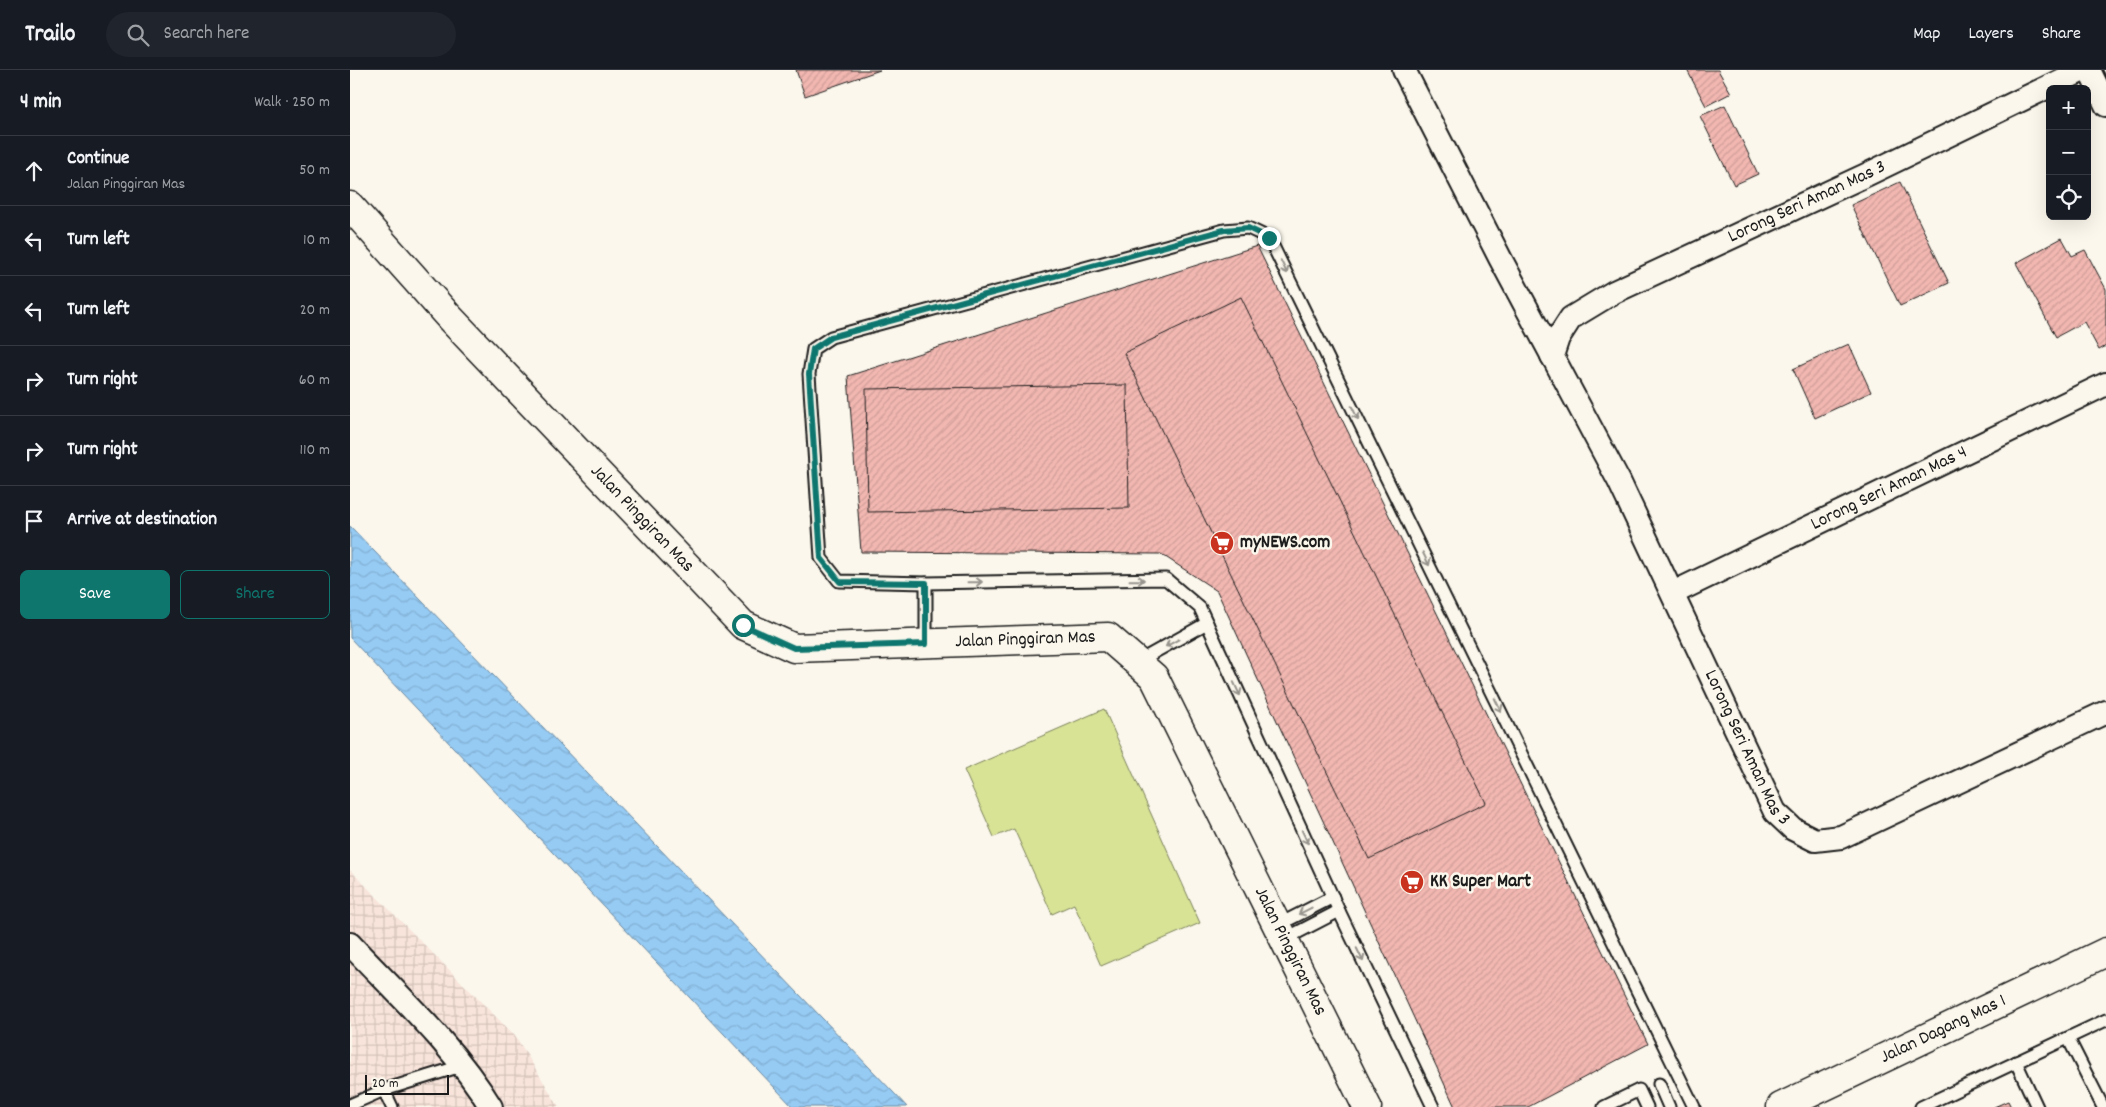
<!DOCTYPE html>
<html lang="en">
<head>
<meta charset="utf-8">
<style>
	body { margin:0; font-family:Dekko,sans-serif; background:#20242c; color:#f1f3f6 }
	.controls { position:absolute; right:15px; top:15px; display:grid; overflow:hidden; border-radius:8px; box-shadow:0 5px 20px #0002 }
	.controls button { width:45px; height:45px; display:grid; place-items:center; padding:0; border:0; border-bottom:1px solid #363941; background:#171b24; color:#f1f3f6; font:25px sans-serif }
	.scale { position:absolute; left:15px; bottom:12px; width:84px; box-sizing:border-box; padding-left:5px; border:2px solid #1c1c1c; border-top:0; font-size:14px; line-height:18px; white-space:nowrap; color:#1c1c1c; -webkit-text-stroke:4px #fbf7ec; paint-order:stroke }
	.stop { position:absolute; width:15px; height:15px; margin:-11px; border:4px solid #0f766e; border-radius:50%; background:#fff }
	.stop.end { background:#0f766e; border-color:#fff; box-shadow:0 1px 5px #0008 }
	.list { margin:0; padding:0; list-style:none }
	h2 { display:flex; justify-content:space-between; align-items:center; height:65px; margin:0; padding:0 20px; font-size:21px }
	h2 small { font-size:16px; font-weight:400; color:#9ea1a6 }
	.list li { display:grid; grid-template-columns:32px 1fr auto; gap:15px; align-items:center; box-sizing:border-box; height:70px; padding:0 20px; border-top:1px solid #363941 }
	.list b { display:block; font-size:19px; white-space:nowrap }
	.list p { margin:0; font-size:16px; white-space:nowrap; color:#9ea1a6 }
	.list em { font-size:16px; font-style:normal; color:#9ea1a6 }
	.actions { display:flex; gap:10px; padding:15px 20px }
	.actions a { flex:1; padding:11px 0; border:1px solid #0f766e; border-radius:8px; text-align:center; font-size:18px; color:#0f766e }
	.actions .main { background:#0f766e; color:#fff }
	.icon { flex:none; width:28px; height:28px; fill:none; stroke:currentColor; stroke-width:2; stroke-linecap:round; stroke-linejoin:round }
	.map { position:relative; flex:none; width:1756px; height:1037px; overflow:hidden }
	header { display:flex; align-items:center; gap:30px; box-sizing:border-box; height:70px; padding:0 25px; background:#171b24; border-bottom:1px solid #363941 }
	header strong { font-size:24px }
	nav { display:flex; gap:28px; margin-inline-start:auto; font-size:18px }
	.search { width:350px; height:45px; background:#20242c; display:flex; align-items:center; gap:12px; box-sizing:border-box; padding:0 18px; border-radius:28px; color:#9ea1a6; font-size:19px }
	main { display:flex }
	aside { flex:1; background:#171b24 }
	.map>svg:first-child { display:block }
	.industrial { fill:url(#industrial-grid) }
	.pitch { fill:#d8e396; stroke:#7a8059 }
	.water { fill:url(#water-waves); stroke:#65859e }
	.building { fill:url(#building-hatch); stroke:#1c1c1c }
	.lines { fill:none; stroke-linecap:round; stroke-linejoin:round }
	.lane-casing { stroke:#1c1c1c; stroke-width:15 }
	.street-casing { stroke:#1c1c1c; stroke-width:26 }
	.secondary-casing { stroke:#1c1c1c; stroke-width:31 }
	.lane { stroke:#fbf7ec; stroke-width:11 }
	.street { stroke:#fbf7ec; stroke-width:22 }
	.secondary { stroke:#fbf7ec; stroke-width:28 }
	.oneway { stroke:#97948e }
	.route { stroke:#0f766e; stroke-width:6 }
	.labels { text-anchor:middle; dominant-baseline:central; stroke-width:5; stroke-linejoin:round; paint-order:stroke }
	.street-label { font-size:19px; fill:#1c1c1c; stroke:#fbf7ec }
	.poi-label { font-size:19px; font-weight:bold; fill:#1c1c1c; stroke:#fbf7ec; text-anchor:start }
</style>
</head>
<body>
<header>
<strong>Trailo</strong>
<div class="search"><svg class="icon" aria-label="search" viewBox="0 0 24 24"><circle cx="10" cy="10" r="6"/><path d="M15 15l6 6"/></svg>Search here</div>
<nav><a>Map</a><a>Layers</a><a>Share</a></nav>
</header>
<main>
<aside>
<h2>4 min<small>Walk · 250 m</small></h2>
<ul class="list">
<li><svg class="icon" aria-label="ahead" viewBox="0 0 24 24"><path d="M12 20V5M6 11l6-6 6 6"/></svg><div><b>Continue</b><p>Jalan Pinggiran Mas</p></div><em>50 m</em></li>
<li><svg class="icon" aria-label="left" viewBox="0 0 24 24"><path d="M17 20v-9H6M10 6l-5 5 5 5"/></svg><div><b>Turn left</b></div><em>10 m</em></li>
<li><svg class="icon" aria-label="left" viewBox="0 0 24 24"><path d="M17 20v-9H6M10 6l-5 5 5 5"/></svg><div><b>Turn left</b></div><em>20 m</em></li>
<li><svg class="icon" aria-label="right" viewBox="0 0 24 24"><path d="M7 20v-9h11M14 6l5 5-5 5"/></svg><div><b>Turn right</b></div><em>60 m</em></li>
<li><svg class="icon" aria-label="right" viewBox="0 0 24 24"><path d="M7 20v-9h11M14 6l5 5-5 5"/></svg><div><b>Turn right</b></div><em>110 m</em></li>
<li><svg class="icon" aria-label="arrive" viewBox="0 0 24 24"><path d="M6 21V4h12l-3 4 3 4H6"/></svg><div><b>Arrive at destination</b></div></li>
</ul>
<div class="actions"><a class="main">Save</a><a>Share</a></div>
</aside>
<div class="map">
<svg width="1756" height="1037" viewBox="0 0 1756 1037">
	<defs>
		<pattern id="industrial-grid" width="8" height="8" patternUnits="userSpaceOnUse" patternTransform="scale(1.25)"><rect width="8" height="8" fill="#f8e4da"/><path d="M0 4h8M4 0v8" fill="none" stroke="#d4c3ba"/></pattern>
		<pattern id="water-waves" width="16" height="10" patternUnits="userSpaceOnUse" patternTransform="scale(1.25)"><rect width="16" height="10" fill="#96cbf4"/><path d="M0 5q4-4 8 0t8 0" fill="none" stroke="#81aed1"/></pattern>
		<pattern id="building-hatch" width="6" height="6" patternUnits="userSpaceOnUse" patternTransform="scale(1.25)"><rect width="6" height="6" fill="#f2b7b1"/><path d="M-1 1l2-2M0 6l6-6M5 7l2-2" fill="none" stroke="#cf9d98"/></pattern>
	</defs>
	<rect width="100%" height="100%" fill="#fbf7ec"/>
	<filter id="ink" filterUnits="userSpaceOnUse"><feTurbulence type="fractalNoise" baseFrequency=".02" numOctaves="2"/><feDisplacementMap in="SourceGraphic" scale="10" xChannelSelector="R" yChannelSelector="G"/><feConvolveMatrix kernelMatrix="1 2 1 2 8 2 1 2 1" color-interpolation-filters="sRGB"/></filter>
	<g filter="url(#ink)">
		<!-- industrial -->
		<polygon class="industrial" points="0,800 166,967 209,1037 0,1037"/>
		<!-- pitch -->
		<polygon class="pitch" points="754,639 850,853 751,896 724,834 702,844 664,759 644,767 614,700"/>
		<!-- water -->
		<polygon class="water" points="0,456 543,1022 557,1037 443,1037 0,568"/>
		<!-- building -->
		<g class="building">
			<polygon points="446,0 530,0 455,26"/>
			<polygon points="1337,0 1368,0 1381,23 1356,36"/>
			<polygon points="1375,35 1408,104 1384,115 1350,46"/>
			<polygon points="1550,112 1599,213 1550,236 1501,135"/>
			<polygon points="1712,168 1722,186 1735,180 1756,219 1756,276 1749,280 1734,252 1706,267 1666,193"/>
			<polygon points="907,176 1298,974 1178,1037 1105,1037 867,521 811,484 511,482 498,306"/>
			<polygon points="891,227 1136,733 1019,789 774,283"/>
			<polygon points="1499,274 1521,322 1465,348 1443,299"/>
			<polygon points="777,315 779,438 518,442 516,319"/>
			<polygon points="1658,1031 1661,1037 1644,1037"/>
		</g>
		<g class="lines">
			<!-- lane casing -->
			<g class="lane-casing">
				<g id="lane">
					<polyline points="576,513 576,574"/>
					<polyline points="787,592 857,553"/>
					<polyline points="928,855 983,827"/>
					<polyline points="935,869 989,841"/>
					<polyline points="1718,968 1753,1037"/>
					<polyline points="1666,992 1687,1037"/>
					<polyline points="1309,1014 1319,1037"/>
					<polyline points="34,1020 42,1037"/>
					<polyline points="0,1035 34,1020 111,996"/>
					<polyline points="1083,1037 989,841 850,538 816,509 576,513 489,511 471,488 459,304 463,279 481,267 874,160 898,158 919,168 1344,1037"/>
					<polyline points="1254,1037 1289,1020 1297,1037"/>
					<polyline points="1571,1037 1756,950"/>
				</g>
			</g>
			<!-- street casing -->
			<g class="street-casing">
				<g id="street">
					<path id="s1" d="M1054,0L1150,188L1269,411L1425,742L1443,759L1465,770L1491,767L1756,642"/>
					<polyline points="1739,0 1756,35"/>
					<path id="s2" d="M1202,286L1208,268L1221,248L1264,222L1516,105L1733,0"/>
					<path id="s3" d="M1323,523L1756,314"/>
					<path d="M0,874C49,926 104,976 141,1037"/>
				</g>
			</g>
			<!-- secondary casing -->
			<g class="secondary-casing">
				<g id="secondary">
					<path id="s4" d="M0,136L99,247L393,555L444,578L758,567L804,607L1017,1037"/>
					<path id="s5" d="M1431,1037L1756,882"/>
				</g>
			</g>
			<!-- lane -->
			<use href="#lane" class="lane"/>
			<!-- street -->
			<use href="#street" class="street"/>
			<!-- secondary -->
			<use href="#secondary" class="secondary"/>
		</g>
		<!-- one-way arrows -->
		<defs><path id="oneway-shaft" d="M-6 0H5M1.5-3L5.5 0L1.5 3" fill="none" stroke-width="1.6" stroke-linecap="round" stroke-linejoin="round" transform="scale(1.25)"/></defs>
		<g class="oneway">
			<use href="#oneway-shaft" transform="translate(934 197) rotate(64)"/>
			<use href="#oneway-shaft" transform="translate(1005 343) rotate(64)"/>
			<use href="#oneway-shaft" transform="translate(1076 489) rotate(64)"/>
			<use href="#oneway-shaft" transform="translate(787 510) rotate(-1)"/>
			<use href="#oneway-shaft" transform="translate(625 512) rotate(-1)"/>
			<use href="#oneway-shaft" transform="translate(822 573) rotate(151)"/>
			<use href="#oneway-shaft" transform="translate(887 619) rotate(65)"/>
			<use href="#oneway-shaft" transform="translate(1148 635) rotate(64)"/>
			<use href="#oneway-shaft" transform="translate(955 767) rotate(65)"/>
			<use href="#oneway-shaft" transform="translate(955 841) rotate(153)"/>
			<use href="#oneway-shaft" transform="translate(1010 885) rotate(64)"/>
		</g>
	</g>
	<g class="lines" filter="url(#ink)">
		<!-- route -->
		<polyline class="route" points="393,555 444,578 576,574 576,513 490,512 471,488 459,304 463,279 481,267 874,160 898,158 919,168"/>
	</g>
	<!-- icons -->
	<defs>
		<g id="supermarket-disc" transform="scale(1.25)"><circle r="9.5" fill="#c8321e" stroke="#fbf7ec"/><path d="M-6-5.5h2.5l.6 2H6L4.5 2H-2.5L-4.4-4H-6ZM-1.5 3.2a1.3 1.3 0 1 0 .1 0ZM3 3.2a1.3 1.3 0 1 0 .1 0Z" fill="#fff"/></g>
	</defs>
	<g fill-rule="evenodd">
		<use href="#supermarket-disc" x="872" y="473"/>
		<use href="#supermarket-disc" x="1062" y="812"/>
	</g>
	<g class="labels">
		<!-- street labels -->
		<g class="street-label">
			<text stroke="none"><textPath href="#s2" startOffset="306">Lorong Seri Aman Mas 3</textPath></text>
			<text stroke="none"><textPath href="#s3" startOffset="240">Lorong Seri Aman Mas 4</textPath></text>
			<text stroke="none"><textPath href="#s4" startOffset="428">Jalan Pinggiran Mas</textPath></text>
			<text stroke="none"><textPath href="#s4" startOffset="862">Jalan Pinggiran Mas</textPath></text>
			<text stroke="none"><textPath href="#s1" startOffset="760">Lorong Seri Aman Mas 3</textPath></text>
			<text stroke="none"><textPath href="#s4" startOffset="1312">Jalan Pinggiran Mas</textPath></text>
			<text stroke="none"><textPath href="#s5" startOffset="180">Jalan Dagang Mas 1</textPath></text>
		</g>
		<!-- poi labels -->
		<g class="poi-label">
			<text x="890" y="473">myNEWS.com</text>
			<text x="1080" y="812">KK Super Mart</text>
		</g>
	</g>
</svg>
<div class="controls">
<button>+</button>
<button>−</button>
<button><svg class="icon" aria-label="locate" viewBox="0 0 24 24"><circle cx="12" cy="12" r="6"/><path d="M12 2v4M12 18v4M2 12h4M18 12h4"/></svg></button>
</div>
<div class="scale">20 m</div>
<div class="stop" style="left:393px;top:555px"></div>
<div class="stop end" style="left:919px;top:168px"></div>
</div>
</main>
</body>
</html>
